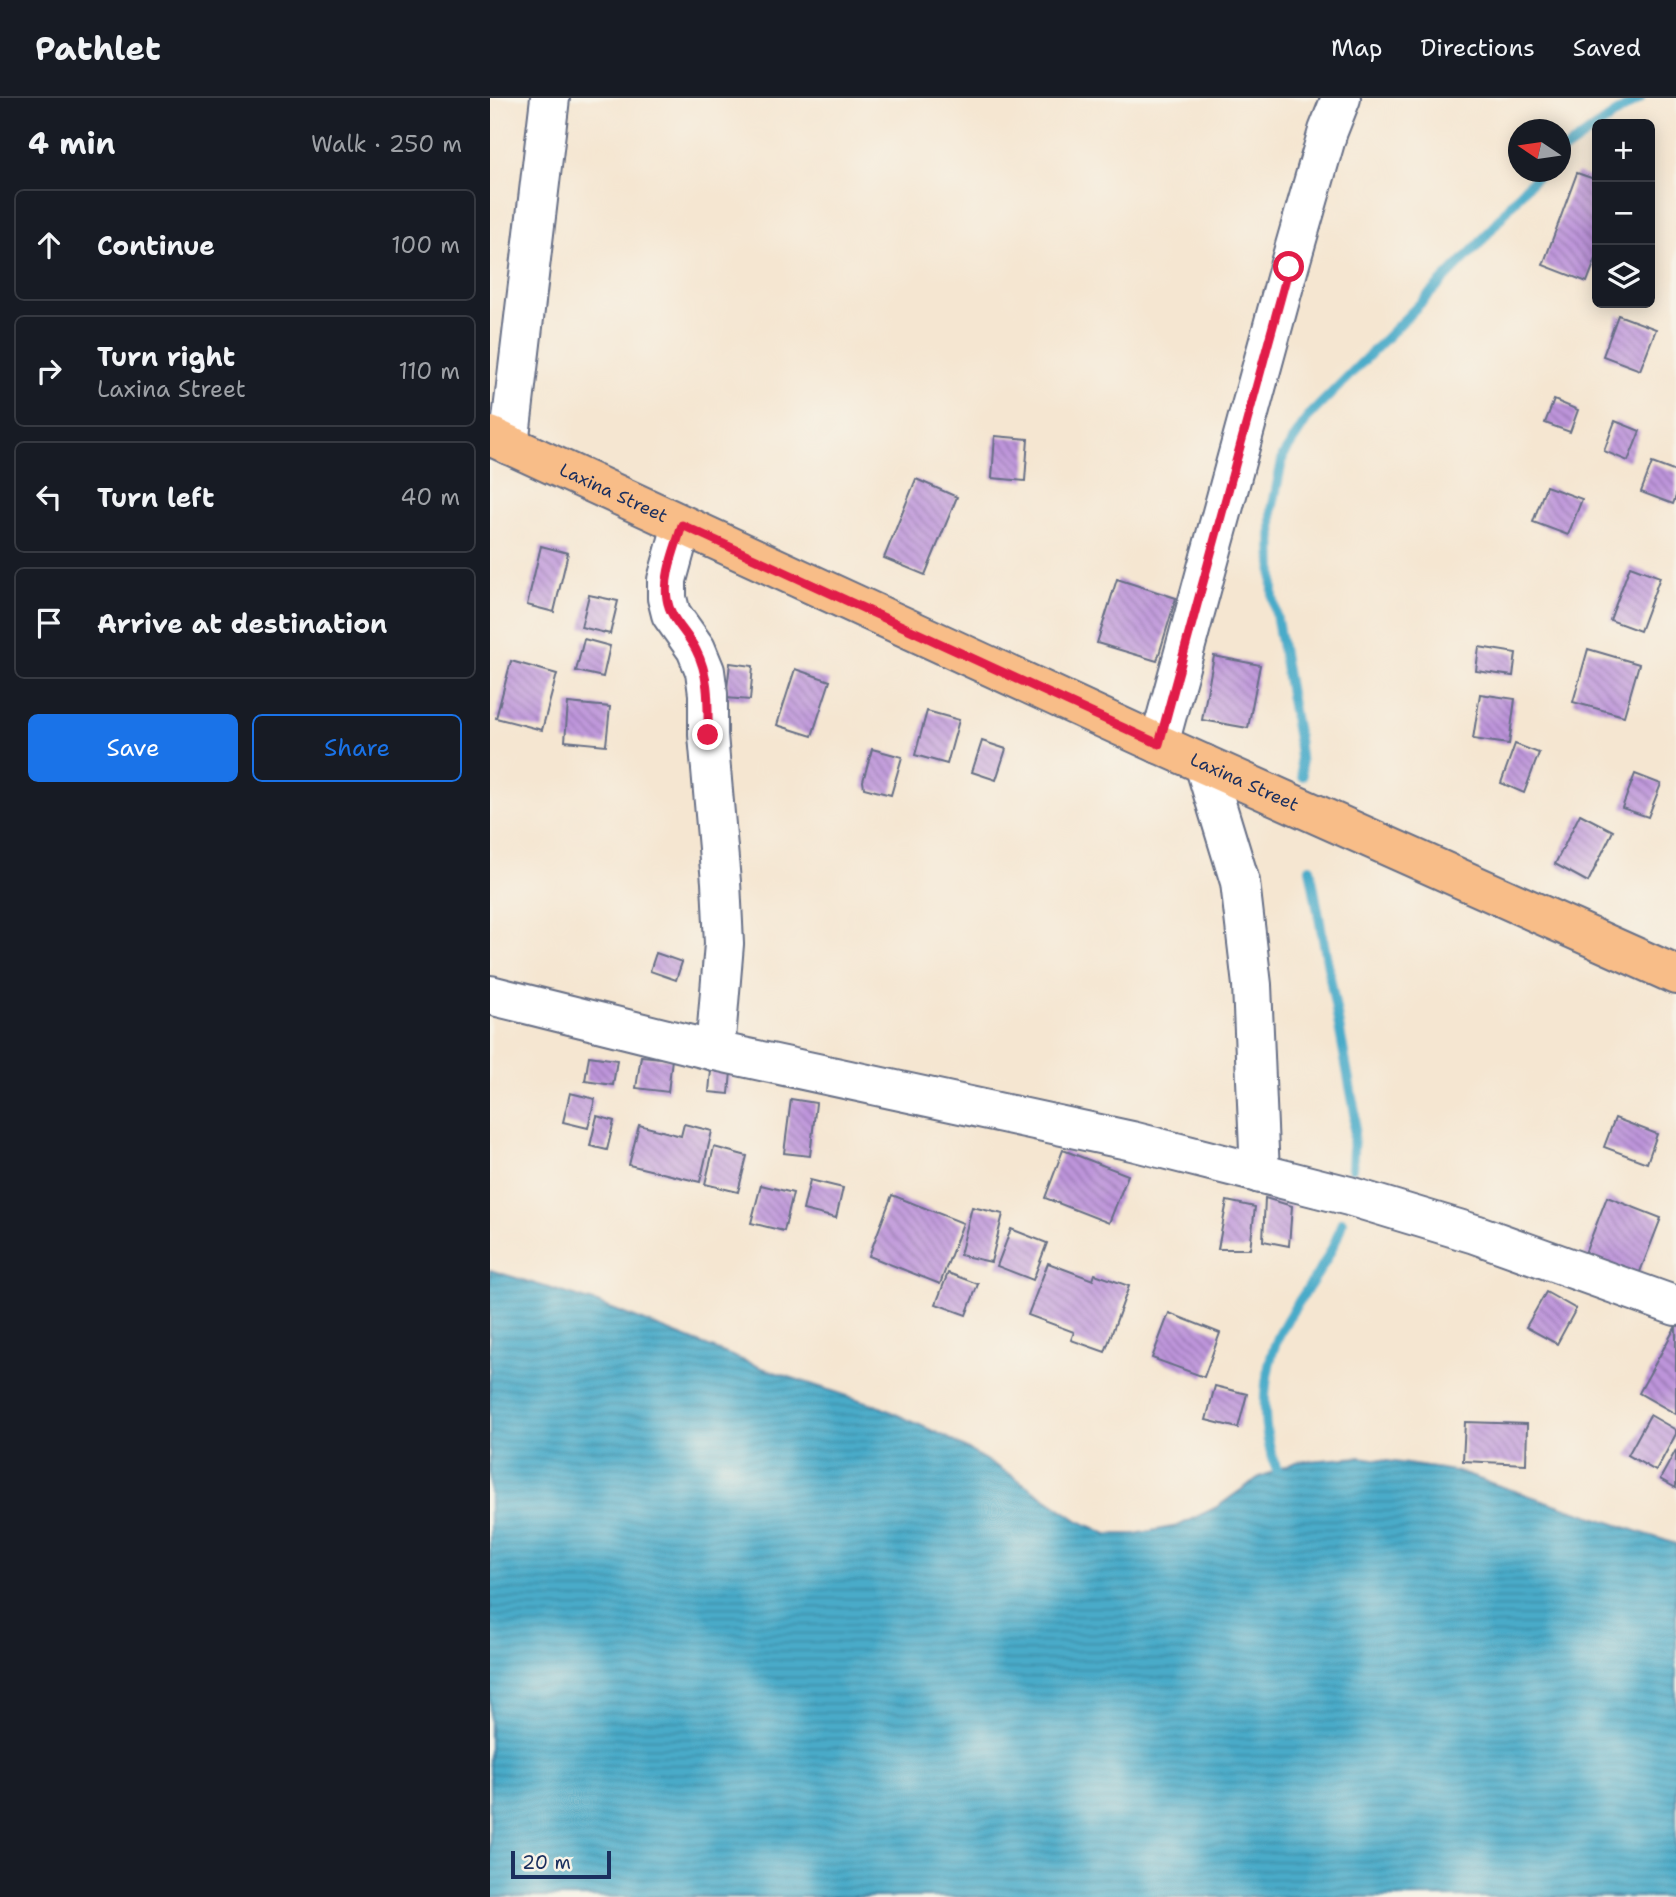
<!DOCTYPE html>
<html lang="en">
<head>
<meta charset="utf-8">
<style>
	body { margin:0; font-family:"Shantell Sans",sans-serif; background:#20242c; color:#f1f3f6 }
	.controls { position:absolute; right:21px; top:21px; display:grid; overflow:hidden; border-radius:10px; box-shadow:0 4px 18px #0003 }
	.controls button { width:63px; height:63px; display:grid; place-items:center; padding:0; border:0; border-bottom:2px solid #363941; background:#171b24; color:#f1f3f6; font:35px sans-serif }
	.compass { position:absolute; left:1018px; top:21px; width:63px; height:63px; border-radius:50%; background:#171b24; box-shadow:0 4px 18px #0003; rotate:283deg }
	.scale { position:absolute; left:21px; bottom:18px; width:100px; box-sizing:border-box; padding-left:7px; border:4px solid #1b2f5e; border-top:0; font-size:19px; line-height:24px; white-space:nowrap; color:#1b2f5e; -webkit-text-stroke:5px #f7f3e8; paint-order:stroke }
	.stop { position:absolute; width:21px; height:21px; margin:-16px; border:5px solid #e11d48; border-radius:50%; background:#fff }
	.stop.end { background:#e11d48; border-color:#fff; box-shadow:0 2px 7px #0008 }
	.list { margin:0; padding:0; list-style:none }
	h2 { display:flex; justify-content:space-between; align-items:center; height:91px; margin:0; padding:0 28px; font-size:30px }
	h2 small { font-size:23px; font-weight:400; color:#9ea1a6 }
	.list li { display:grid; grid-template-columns:46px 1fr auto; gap:21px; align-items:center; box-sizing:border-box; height:112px; margin:0 14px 14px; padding:0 14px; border:2px solid #363941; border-radius:10px }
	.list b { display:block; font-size:26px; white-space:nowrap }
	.list p { margin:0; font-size:23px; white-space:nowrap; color:#9ea1a6 }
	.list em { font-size:23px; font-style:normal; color:#9ea1a6 }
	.actions { display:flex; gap:14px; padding:21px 28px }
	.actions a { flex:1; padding:16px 0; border:2px solid #1a73e8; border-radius:10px; text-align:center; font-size:24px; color:#1a73e8 }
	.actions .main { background:#1a73e8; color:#fff }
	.icon { flex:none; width:38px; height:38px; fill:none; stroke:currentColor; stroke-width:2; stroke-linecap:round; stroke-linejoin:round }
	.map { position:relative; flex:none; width:1186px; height:1799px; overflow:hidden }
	header { display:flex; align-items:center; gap:42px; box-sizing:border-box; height:98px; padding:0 35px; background:#171b24; border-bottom:2px solid #363941 }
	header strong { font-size:33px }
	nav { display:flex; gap:38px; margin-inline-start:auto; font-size:24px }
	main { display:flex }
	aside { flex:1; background:#171b24 }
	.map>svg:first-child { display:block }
	.water { fill:url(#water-rules); stroke:#326d94; stroke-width:2 }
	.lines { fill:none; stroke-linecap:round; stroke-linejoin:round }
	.stream { stroke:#49abc9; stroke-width:10 }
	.building { fill:url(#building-back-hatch) }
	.street-casing { stroke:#676f86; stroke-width:42 }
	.primary-casing { stroke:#676f86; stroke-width:42 }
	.street { stroke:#fff; stroke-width:38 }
	.primary { stroke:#f8bd88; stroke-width:38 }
	.route { stroke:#e11d48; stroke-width:9 }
	.labels { text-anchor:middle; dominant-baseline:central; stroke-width:5; stroke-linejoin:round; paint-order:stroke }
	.street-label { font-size:18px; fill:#1b2f5e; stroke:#f7f3e8 }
</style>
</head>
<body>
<header>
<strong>Pathlet</strong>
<nav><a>Map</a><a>Directions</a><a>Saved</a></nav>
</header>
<main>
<aside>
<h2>4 min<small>Walk · 250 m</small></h2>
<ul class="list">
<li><svg class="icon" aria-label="ahead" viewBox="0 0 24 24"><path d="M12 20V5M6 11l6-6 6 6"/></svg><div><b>Continue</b></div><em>100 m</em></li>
<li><svg class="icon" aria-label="right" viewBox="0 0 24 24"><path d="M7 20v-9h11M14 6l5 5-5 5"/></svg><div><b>Turn right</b><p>Laxina Street</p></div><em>110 m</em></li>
<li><svg class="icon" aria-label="left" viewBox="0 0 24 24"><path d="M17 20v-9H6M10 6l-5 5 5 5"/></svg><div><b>Turn left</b></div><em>40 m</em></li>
<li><svg class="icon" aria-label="arrive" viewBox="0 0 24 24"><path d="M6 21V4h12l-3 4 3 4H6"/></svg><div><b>Arrive at destination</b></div></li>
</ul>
<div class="actions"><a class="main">Save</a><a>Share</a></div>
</aside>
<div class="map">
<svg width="1186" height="1799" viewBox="0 0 1186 1799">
	<defs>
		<pattern id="water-rules" width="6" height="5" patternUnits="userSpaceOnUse" patternTransform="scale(1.75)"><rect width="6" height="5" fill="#49abc9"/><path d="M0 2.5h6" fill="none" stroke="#3c8ca6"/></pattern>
		<pattern id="building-back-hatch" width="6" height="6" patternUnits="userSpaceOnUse" patternTransform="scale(1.75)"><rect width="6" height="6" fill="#bd94da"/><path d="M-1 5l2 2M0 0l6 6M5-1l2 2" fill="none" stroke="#9979b4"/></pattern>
	</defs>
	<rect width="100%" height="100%" fill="#f7f3e8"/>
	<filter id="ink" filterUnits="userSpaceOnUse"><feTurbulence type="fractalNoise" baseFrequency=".0143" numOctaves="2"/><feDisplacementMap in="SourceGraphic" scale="14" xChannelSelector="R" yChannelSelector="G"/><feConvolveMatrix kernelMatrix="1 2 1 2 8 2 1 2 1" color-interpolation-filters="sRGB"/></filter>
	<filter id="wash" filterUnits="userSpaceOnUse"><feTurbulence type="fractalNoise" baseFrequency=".00686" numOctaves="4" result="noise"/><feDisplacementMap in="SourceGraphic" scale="28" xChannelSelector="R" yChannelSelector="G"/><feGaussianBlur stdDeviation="1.57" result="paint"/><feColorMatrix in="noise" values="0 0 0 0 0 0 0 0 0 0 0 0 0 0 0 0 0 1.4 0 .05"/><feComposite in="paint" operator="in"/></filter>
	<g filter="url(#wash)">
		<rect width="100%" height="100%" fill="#f5e6d1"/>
		<!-- water -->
		<polygon class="water" points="0,1172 107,1205 275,1271 388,1308 456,1339 521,1377 589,1423 617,1436 645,1436 688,1428 727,1409 768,1380 806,1364 870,1359 964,1373 1186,1446 1186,1799 0,1799"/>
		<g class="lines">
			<!-- stream -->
			<g class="stream">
				<polyline points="1111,26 1150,0"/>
				<polyline points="1070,55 1107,29"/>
				<polyline points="812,678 808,641 783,499 782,412 793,358 819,318 989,146 1034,91 1052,74"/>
				<polyline points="820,770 865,1015 862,1070"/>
				<path d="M787,1372C768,1327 771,1265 797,1222C815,1192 843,1160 852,1124"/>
			</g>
		</g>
		<g id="blocks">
			<!-- building -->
			<g class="building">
				<polygon points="1087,75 1107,82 1107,158 1097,184 1053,167"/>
				<polygon points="1128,217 1166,231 1150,272 1113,258"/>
				<polygon points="1064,302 1088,312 1080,334 1055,325"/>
				<polygon points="1125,323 1150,333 1138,363 1114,353"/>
				<polygon points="505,338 538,341 535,383 502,380"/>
				<polygon points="1162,365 1186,374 1186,398 1183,406 1151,394"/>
				<polygon points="426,381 467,399 435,477 394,460"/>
				<polygon points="1056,388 1092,401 1078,437 1043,424"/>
				<polygon points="51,448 78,455 64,514 37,507"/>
				<polygon points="1140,468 1170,479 1150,533 1120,522"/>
				<polygon points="627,481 686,500 667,563 607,545"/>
				<polygon points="99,497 128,503 120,536 91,529"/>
				<polygon points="94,541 120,548 113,579 86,573"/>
				<polygon points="989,549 1026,555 1023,578 986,573"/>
				<polygon points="1098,551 1149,566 1134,618 1083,604"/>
				<polygon points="724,558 770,567 758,630 712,622"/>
				<polygon points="21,563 67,576 52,632 6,620"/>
				<polygon points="240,565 263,568 260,602 236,600"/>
				<polygon points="305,571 340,583 322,638 287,627"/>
				<polygon points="990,596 1025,601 1019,646 983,641"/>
				<polygon points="78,605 120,609 116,647 75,643"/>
				<polygon points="437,613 469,622 457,666 425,657"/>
				<polygon points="492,643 516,651 506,682 482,674"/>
				<polygon points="1025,646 1049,655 1034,695 1011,685"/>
				<polygon points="382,651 412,659 401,697 374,690 373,683"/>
				<polygon points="1145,676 1171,686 1158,719 1132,710"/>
				<polygon points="1090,716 1123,733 1098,784 1065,766"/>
				<polygon points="166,855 192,864 186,882 160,873"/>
				<polygon points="99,958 127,962 123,987 95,983"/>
				<polygon points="151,958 182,961 178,994 146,990"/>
				<polygon points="221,972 241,974 239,996 219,994"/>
				<polygon points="80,995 105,1001 98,1030 73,1024"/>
				<polygon points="301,1001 326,1005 320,1058 294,1055"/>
				<polygon points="107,1018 124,1023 117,1052 100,1048"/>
				<polygon points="1125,1020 1167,1036 1157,1065 1114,1049"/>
				<polygon points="194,1026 222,1033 210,1084 139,1067 149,1027 191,1038"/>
				<polygon points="224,1049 257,1058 248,1094 215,1086"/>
				<polygon points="573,1052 638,1077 619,1125 555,1100"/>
				<polygon points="320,1082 353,1090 346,1120 313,1112"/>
				<polygon points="271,1087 303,1095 294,1133 261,1125"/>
				<polygon points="402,1097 473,1125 450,1186 379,1158"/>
				<polygon points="1117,1099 1171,1120 1148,1179 1094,1158"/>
				<polygon points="775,1100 802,1108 799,1148 773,1143"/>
				<polygon points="737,1103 765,1109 760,1151 728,1151"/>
				<polygon points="482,1109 513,1116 501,1164 470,1157"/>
				<polygon points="521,1131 557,1145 543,1182 507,1168"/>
				<polygon points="558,1165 603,1182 605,1176 639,1188 615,1254 581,1242 584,1234 538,1217"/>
				<polygon points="458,1175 488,1186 476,1217 446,1206"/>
				<polygon points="1056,1194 1086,1211 1067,1246 1036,1229"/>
				<polygon points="679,1215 730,1235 714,1279 662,1260"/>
				<polygon points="1186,1228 1186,1316 1149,1295"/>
				<polygon points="725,1288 757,1296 748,1330 716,1322"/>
				<polygon points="1160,1317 1186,1332 1186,1336 1166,1373 1138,1357"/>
				<polygon points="975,1324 1037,1326 1036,1366 973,1363"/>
				<polygon points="1186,1352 1186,1390 1170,1381"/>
			</g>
		</g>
	</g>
	<g filter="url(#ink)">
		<use href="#blocks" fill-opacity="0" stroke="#676f86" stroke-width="2"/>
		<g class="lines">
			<!-- street casing -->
			<g class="street-casing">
				<g id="street">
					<polyline points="19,347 60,0"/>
					<polyline points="192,427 177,482 177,500 181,516 206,551 215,573 218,596 218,637 231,784 234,846 225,953"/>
					<polyline points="669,646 799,169 838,33 851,0"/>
					<polyline points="714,666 750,784 762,887 770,1076"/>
					<polyline points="0,897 225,953 642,1043 859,1098 985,1136 1186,1208"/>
				</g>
			</g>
			<!-- primary casing -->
			<g class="primary-casing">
				<g id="primary">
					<path id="s1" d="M0,338L669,646L1186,877"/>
				</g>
			</g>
			<!-- street -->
			<use href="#street" class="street"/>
			<!-- primary -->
			<use href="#primary" class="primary"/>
		</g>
	</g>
	<g class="lines" filter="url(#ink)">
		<!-- route -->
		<path class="route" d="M218,637C218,607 220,579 206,552C197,534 180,521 177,501C173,477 186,449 192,427L669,646L799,169"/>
	</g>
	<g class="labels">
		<!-- street labels -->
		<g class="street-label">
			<text stroke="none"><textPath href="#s1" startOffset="136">Laxina Street</textPath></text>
			<text stroke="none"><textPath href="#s1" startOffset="830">Laxina Street</textPath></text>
		</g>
	</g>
</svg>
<div class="controls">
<button>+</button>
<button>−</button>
<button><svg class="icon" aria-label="layers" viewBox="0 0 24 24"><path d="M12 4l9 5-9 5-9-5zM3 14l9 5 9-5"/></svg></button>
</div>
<svg class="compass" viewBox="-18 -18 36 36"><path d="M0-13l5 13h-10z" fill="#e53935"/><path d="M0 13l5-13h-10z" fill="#9ea1a6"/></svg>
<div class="scale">20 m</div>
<div class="stop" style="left:799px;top:169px"></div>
<div class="stop end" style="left:218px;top:637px"></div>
</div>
</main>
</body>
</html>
